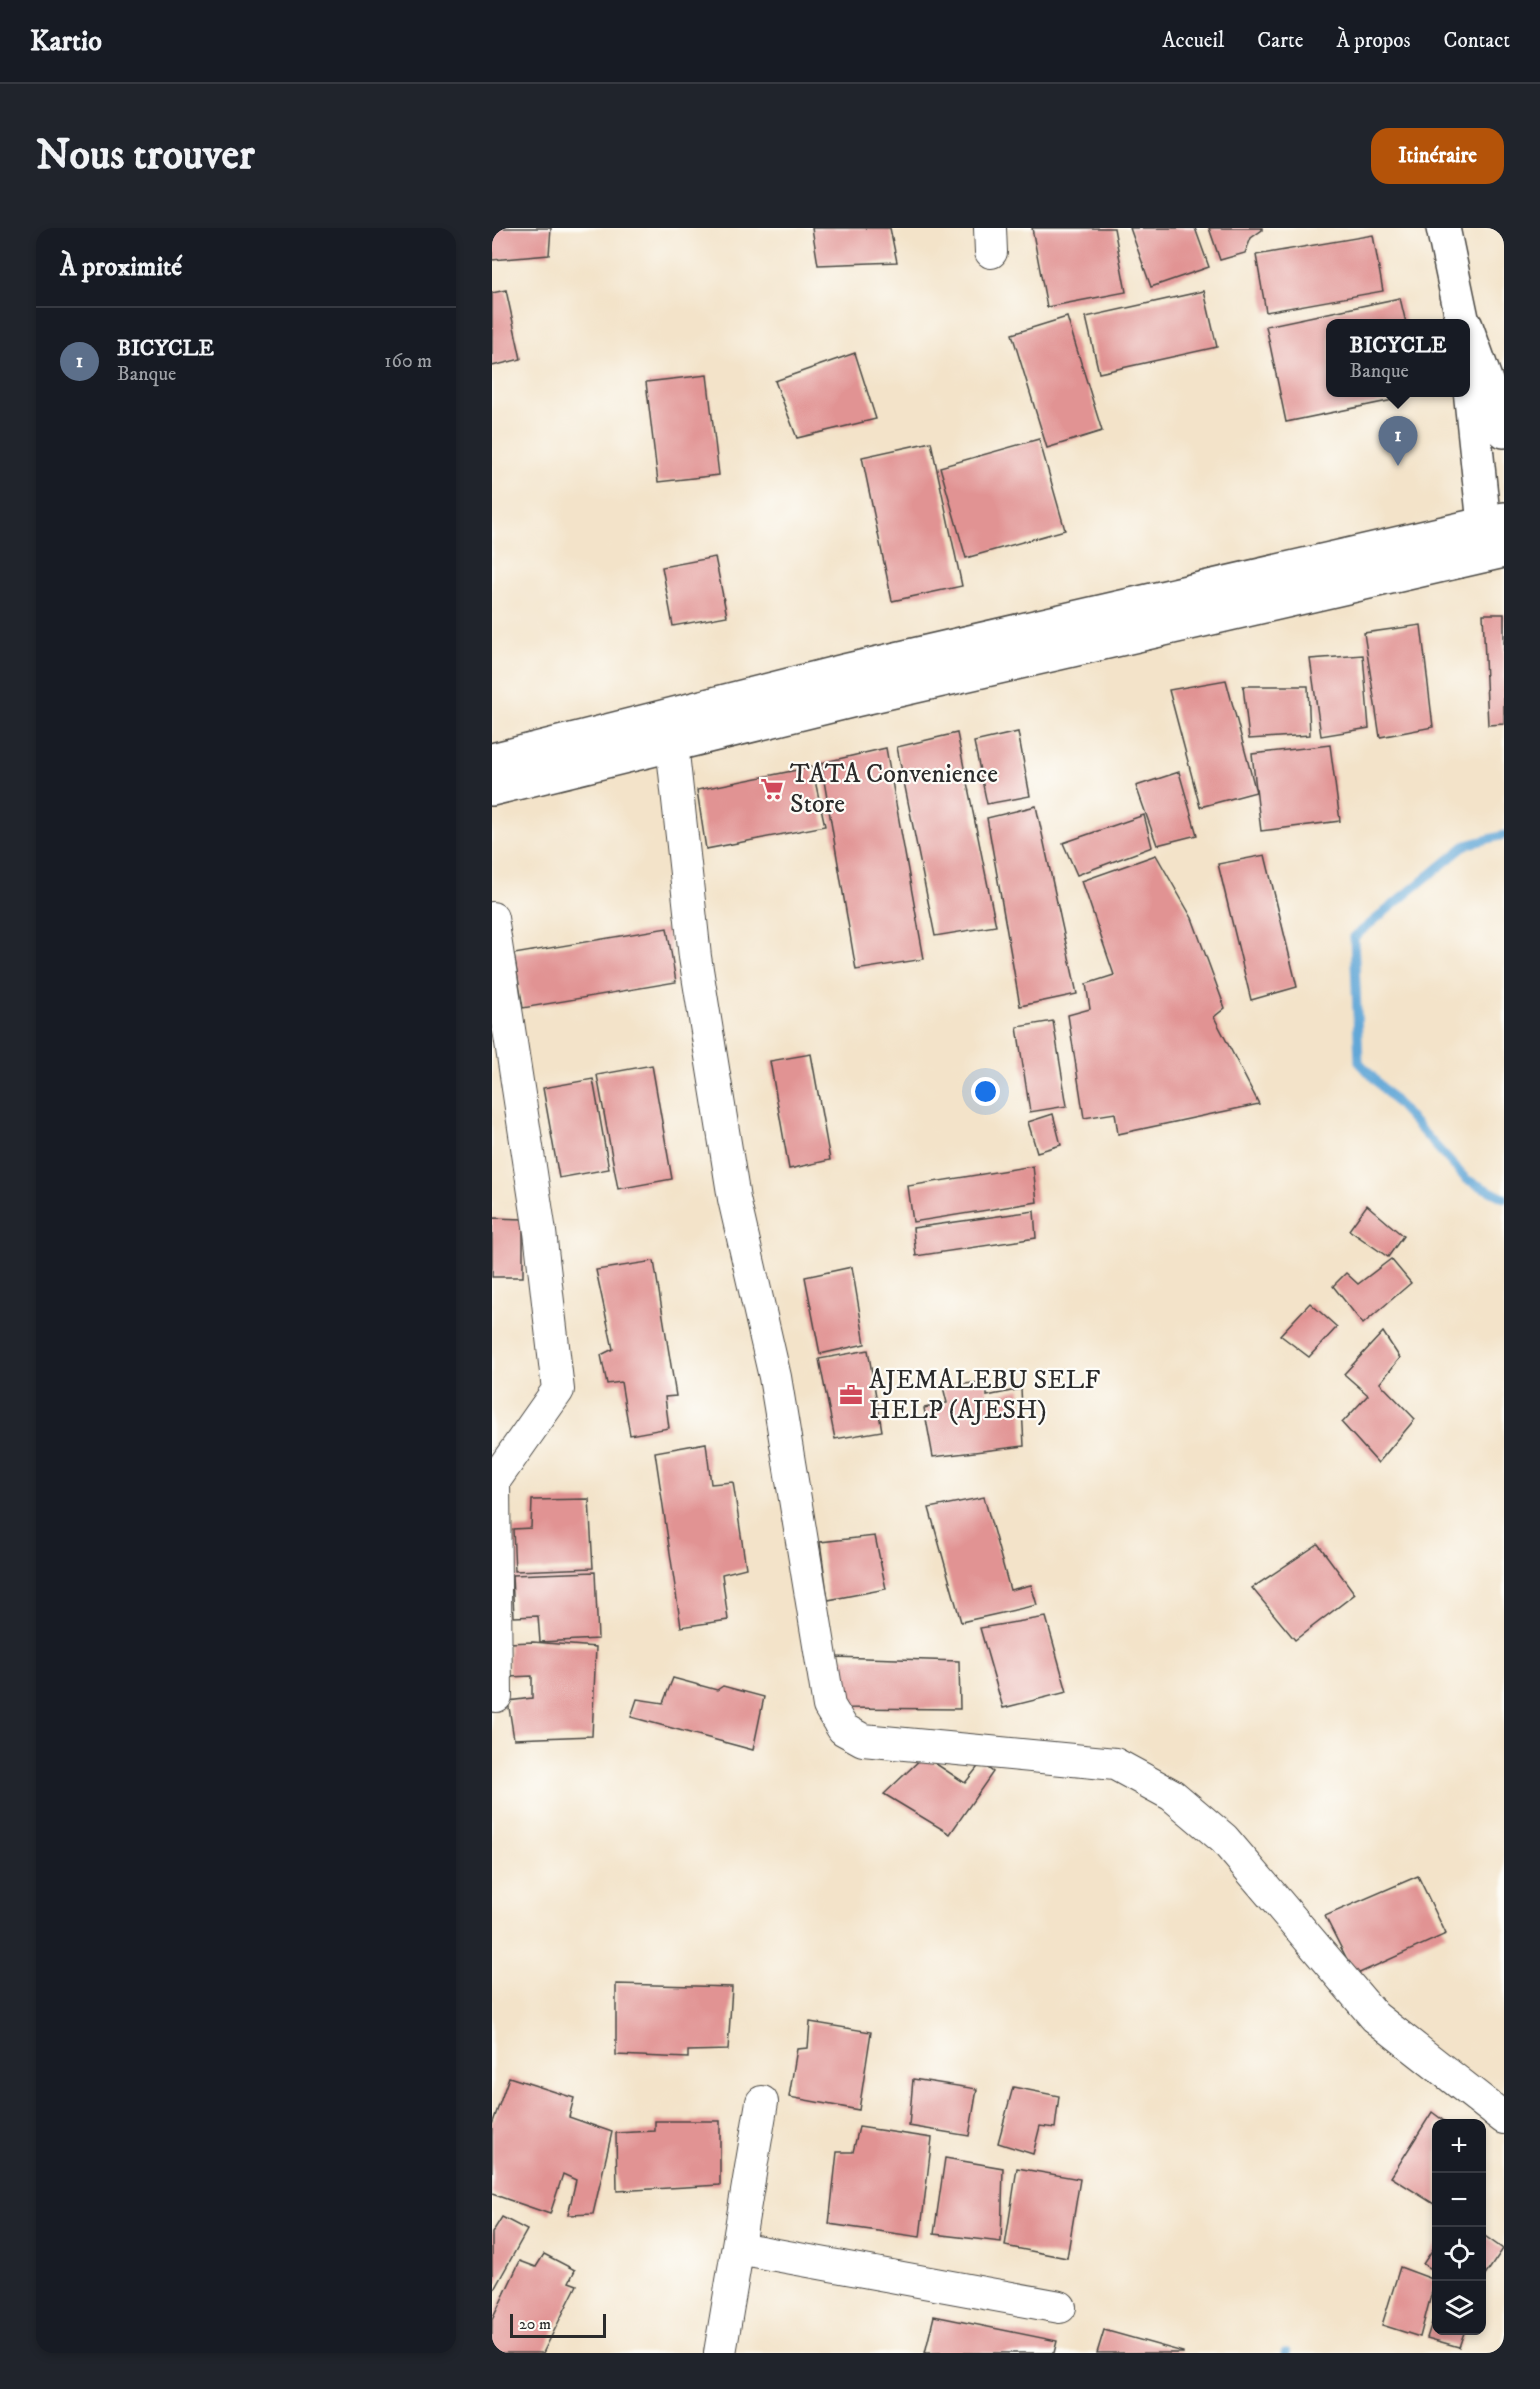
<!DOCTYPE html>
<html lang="fr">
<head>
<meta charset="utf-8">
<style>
	body { margin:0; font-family:"IM FELL DW Pica",serif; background:#20242c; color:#f1f3f6 }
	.controls { position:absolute; right:18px; bottom:18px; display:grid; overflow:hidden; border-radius:12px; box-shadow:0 3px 9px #0003 }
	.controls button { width:54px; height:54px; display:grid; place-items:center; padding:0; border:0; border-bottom:2px solid #363941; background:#171b24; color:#f1f3f6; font:30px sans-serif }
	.scale { position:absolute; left:18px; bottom:15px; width:96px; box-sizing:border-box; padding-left:6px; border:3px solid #2b2b2b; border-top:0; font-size:16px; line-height:21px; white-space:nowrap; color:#2b2b2b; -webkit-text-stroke:4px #fdfcf7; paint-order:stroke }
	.you { position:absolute; left:494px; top:864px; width:21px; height:21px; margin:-15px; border:4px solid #fff; border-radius:50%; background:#1a73e8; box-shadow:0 0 0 9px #1a73e833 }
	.badge { display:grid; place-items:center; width:39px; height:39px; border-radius:50%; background:#b45309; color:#fff; font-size:20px; font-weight:700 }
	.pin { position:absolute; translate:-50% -50px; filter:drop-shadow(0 2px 3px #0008) }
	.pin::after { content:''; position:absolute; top:32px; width:21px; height:18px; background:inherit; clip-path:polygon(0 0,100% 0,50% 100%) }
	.popup { position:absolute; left:834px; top:91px; width:144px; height:78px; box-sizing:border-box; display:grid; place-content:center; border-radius:12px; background:#171b24; filter:drop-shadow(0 2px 4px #0005); font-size:20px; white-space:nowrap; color:#9ea1a6 }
	.popup b { font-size:22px; color:#f1f3f6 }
	.popup::after { content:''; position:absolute; left:50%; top:100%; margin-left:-12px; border:12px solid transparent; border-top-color:#171b24 }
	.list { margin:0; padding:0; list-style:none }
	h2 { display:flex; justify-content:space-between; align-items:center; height:78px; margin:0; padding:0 24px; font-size:26px }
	h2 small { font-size:20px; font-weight:400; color:#9ea1a6 }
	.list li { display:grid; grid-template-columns:39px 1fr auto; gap:18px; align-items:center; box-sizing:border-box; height:108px; padding:0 24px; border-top:2px solid #363941 }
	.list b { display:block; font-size:22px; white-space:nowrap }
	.list p { margin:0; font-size:20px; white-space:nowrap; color:#9ea1a6 }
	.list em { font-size:20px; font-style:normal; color:#9ea1a6 }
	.icon { flex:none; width:33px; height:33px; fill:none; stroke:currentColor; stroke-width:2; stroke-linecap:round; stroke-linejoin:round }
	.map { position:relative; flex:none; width:1012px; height:2125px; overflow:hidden; border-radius:18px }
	header { display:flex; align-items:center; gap:36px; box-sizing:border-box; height:84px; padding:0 30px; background:#171b24; border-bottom:2px solid #363941 }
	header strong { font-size:28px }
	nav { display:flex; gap:33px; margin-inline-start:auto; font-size:21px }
	.intro { display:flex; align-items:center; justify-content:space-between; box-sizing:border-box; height:144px; padding:0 36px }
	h1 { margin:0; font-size:42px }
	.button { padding:15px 27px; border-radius:18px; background:#b45309; color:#fff; font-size:21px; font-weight:700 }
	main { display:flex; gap:36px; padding:0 36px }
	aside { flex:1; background:#171b24; border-radius:18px; box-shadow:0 3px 9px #0003 }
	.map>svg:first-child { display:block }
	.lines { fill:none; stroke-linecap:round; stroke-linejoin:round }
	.stream { stroke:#62a7d7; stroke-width:9 }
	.building { fill:#e19393 }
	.minor-casing { stroke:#494743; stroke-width:34 }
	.highway-casing { stroke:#494743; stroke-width:36 }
	.minor { stroke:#fff; stroke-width:32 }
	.highway { stroke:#fff; stroke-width:33 }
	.labels { text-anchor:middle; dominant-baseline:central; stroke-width:4.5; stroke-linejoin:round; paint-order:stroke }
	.poi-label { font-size:26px; fill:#2b2b2b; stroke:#fdfcf7; text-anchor:start }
</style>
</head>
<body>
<header>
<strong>Kartio</strong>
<nav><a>Accueil</a><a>Carte</a><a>À propos</a><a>Contact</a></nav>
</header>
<div class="intro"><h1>Nous trouver</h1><a class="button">Itinéraire</a></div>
<main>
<aside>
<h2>À proximité<small></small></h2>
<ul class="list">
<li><span class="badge" style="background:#5c6f8a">1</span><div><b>BICYCLE</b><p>Banque</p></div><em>160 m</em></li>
</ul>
</aside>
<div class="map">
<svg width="1012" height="2125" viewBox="0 0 1012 2125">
	<rect width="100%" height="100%" fill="#fdfcf7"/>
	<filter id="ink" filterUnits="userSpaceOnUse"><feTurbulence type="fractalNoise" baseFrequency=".0167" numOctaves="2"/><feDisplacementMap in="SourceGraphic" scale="12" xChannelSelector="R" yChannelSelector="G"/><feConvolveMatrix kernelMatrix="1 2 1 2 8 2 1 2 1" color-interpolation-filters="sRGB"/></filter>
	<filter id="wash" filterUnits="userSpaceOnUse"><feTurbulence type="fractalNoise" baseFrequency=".008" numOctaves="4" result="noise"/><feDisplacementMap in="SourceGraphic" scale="24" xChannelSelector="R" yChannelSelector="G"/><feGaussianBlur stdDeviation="1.35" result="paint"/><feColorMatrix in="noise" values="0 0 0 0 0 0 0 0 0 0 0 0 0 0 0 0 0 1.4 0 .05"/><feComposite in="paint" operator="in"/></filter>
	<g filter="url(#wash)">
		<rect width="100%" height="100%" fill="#f3e3c9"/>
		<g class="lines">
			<!-- stream -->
			<g class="stream">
				<polyline points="1012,607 974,617 862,709 867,834 974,951 1012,970"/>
				<polyline points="793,2125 795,2125"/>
			</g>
		</g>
		<g id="blocks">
			<!-- building -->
			<g class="building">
				<polygon points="0,0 59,0 57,27 0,32"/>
				<polygon points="320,0 398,0 405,34 326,37"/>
				<polygon points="540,0 622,0 634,64 555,79"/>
				<polygon points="638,0 703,0 717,39 659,59"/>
				<polygon points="717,0 770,0 770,2 759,10 753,25 728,32"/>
				<polygon points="881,7 891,63 774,84 764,27"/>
				<polygon points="14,62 29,131 0,138 0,65"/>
				<polygon points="712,63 725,119 607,145 594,89"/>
				<polygon points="908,70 914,95 838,95 838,164 930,166 794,194 774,98"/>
				<polygon points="575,89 610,203 555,220 520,106"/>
				<polygon points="363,125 384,191 305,210 283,153"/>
				<polygon points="215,147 227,247 166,254 154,154"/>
				<polygon points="547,211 573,302 474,330 448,239"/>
				<polygon points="439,214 470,358 400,373 370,229"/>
				<polygon points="223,329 235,388 181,398 170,339"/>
				<polygon points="991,386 1012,386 1012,496 996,497"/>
				<polygon points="929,397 941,499 888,509 872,405"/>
				<polygon points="871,427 877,500 829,508 818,431"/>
				<polygon points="734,452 764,564 708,579 677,462"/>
				<polygon points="751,458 816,458 818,507 757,511"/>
				<polygon points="526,504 538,568 495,576 482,514"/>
				<polygon points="465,505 504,698 443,708 405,519"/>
				<polygon points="838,517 848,593 769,603 760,526"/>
				<polygon points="394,520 432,731 364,742 329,535"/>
				<polygon points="320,539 333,598 214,621 205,562"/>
				<polygon points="687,544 705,607 665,617 644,558"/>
				<polygon points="544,578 585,766 528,778 495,590"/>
				<polygon points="652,587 660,619 585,647 571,615"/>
				<polygon points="664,627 700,690 733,780 722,789 767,876 626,906 623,885 592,890 576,787 598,781 594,756 622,747 590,653"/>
				<polygon points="773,627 805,759 759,772 726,636"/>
				<polygon points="175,700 184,754 31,780 22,726"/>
				<polygon points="561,793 575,878 538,884 525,799"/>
				<polygon points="319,826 338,932 297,941 278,833"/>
				<polygon points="160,837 180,951 126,961 105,847"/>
				<polygon points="101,851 117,941 67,950 51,860"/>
				<polygon points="561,886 569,917 545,924 536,894"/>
				<polygon points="541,938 545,974 421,994 416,958"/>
				<polygon points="875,977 911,1008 896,1029 857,1002"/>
				<polygon points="542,983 544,1010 424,1028 421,1000"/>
				<polygon points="0,990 31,991 31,1049 0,1049"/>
				<polygon points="899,1031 919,1055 871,1096 841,1058 854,1045 866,1056"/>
				<polygon points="162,1033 184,1168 173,1169 177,1200 138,1207 129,1154 115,1156 109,1127 121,1121 104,1042"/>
				<polygon points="360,1039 373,1116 328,1126 313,1049"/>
				<polygon points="818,1075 845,1099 817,1129 788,1107"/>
				<polygon points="891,1104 908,1130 888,1155 923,1191 886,1235 850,1195 876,1167 852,1146"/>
				<polygon points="376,1122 390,1203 343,1211 327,1131"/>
				<polygon points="495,1153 495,1168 529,1161 532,1218 441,1229 432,1180 455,1175 451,1159"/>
				<polygon points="214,1215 219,1256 241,1254 254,1340 230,1346 236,1392 189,1399 163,1224"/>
				<polygon points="492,1269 518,1362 539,1357 545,1377 469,1394 437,1280"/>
				<polygon points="97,1271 101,1340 23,1343 21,1301 39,1300 40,1272"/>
				<polygon points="383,1308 394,1361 336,1372 328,1314"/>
				<polygon points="826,1316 863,1366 803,1412 760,1360"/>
				<polygon points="103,1344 106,1411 48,1414 46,1388 22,1389 20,1347"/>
				<polygon points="554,1389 575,1464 511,1480 488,1400"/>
				<polygon points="41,1414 104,1419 100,1508 22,1511 16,1473 40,1470 40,1448 17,1449 17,1415"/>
				<polygon points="342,1429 467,1433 468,1481 342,1480"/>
				<polygon points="181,1450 225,1462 231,1458 272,1469 261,1522 139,1489 145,1471 171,1475"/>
				<polygon points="432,1528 473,1555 489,1535 501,1544 458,1606 392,1566"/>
				<polygon points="926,1648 954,1706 863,1747 833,1688"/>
				<polygon points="124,1756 240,1759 236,1822 196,1823 196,1830 124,1827"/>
				<polygon points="318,1794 379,1804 367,1882 297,1869 305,1821 316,1820"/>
				<polygon points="17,1849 82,1870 77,1889 120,1904 101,1986 76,1987 84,1952 71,1946 58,1986 0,1966 0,1897"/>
				<polygon points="421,1851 485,1861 477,1908 417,1898"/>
				<polygon points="521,1859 567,1868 563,1900 548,1898 541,1926 506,1915"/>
				<polygon points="940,1884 956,1896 945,1896 945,1978 899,1949"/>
				<polygon points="163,1893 228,1893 228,1957 125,1963 124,1905 163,1903"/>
				<polygon points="367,1899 440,1910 428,2009 337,1996 345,1924 361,1924"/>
				<polygon points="453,1930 511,1940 509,2014 442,2006"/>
				<polygon points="525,1940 588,1951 575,2030 513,2018"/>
				<polygon points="10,1989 35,2002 0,2065 0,2005"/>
				<polygon points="990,2006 1011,2021 990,2052"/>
				<polygon points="945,2015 945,2044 931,2036"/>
				<polygon points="52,2026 83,2042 77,2054 85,2057 51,2125 0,2125 0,2092 28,2033 44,2039"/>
				<polygon points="908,2039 943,2052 928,2109 890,2097"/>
				<polygon points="944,2082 945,2102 973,2102 967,2119 935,2110"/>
				<polygon points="442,2088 565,2113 562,2125 433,2125"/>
				<polygon points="612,2102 691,2124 691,2125 605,2125"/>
			</g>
		</g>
	</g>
	<g filter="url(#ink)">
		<use href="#blocks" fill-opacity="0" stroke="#494743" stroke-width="1.5"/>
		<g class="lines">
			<!-- minor casing -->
			<g class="minor-casing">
				<g id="minor">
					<polyline points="498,0 499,24"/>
					<polyline points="175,491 180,516 203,729 242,971 283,1149 337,1478 351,1501 371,1512 623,1536 680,1567 732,1611 883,1789 1012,1890"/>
					<polyline points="0,690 48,1004 66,1162 2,1253 4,1468"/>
					<polyline points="246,2020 568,2079"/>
					<polyline points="228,2125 270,1874"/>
				</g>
			</g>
			<!-- highway casing -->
			<g class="highway-casing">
				<g id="highway">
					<polyline points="951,0 971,95"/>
					<polyline points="974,98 1012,203"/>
					<polyline points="974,123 992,296 996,316"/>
					<polyline points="0,532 352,443 1012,291"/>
					<polyline points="0,561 363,472 1012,323"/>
				</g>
			</g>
			<!-- minor -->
			<use href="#minor" class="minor"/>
			<!-- highway -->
			<use href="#highway" class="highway"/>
		</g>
	</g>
	<!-- icons -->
	<defs>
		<g id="supermarket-bare" transform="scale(1.8)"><path d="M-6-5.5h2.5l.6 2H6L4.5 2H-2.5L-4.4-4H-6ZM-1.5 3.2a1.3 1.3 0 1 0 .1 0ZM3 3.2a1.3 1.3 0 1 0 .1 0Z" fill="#d1495b" stroke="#fdfcf7" stroke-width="2.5" paint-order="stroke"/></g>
		<g id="office-bare" transform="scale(1.8)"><path d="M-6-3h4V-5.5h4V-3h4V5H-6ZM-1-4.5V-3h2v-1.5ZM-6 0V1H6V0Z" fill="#d1495b" stroke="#fdfcf7" stroke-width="2.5" paint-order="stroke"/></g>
	</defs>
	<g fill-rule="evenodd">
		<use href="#supermarket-bare" x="280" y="561"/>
		<use href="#office-bare" x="359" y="1167"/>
	</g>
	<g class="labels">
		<!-- poi labels -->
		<g class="poi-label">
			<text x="298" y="546">TATA Convenience<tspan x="298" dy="30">Store</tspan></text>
			<text x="377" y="1152">AJEMALEBU SELF<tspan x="377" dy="30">HELP (AJESH)</tspan></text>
		</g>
	</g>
</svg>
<div class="controls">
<button>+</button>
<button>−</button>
<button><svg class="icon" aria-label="locate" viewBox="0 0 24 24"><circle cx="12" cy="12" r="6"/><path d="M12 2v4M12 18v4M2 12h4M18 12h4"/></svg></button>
<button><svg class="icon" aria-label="layers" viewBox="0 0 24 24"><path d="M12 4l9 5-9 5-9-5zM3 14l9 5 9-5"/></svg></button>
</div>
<div class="scale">20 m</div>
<div class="you"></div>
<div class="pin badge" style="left:906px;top:238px;background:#5c6f8a">1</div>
<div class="popup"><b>BICYCLE</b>Banque</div>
</div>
</main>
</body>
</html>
